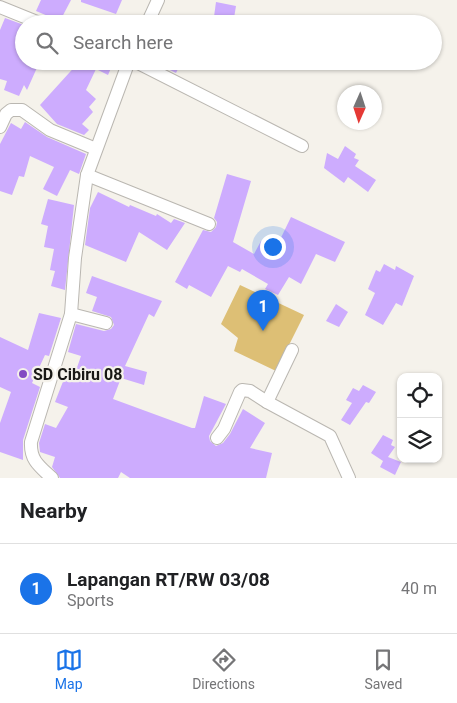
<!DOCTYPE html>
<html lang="en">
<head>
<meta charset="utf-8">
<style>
	body { margin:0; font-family:Roboto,sans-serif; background:#f6f6f6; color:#202124 }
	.controls { position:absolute; right:15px; bottom:15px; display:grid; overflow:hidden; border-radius:10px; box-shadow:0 1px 4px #0004 }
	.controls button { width:45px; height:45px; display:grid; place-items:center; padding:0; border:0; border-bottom:1px solid #e0e0e0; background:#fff; color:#202124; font:25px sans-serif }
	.compass { position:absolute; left:337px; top:85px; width:45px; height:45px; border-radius:50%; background:#fff; box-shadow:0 1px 4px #0004; rotate:183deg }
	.you { position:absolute; left:272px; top:246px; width:18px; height:18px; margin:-12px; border:4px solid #fff; border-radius:50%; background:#1a73e8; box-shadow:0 0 0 8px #1a73e833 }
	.badge { display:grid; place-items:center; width:32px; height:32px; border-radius:50%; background:#1a73e8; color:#fff; font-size:16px; font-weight:700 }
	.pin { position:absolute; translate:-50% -41px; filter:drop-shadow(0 1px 2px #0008) }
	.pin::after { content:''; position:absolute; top:26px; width:18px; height:15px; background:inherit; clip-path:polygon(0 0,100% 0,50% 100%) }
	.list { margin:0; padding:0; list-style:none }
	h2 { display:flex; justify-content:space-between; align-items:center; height:65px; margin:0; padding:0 20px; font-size:21px }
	h2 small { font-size:16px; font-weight:400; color:#757577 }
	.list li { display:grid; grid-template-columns:32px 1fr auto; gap:15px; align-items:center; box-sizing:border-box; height:90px; padding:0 20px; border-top:1px solid #e0e0e0 }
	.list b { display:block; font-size:19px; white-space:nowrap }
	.list p { margin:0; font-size:16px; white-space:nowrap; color:#757577 }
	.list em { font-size:16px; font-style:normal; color:#757577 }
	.icon { flex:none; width:28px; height:28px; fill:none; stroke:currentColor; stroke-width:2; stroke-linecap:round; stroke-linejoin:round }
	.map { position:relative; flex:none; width:457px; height:478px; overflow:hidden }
	.search { position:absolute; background:#fff; box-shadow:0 1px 4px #0004; left:15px; right:15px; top:15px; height:55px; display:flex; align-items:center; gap:12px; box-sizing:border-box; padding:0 18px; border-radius:28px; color:#757577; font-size:19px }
	.sheet { height:155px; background:#fff }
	nav { display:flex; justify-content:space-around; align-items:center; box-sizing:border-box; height:70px; border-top:1px solid #e0e0e0; background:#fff; font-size:14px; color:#757577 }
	nav a { display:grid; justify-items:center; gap:2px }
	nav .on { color:#1a73e8 }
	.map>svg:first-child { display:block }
	.green { fill:#ddbf75 }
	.building { fill:#cdacfe }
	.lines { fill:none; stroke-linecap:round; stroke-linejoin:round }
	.street-casing { stroke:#bab7b1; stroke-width:14 }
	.street { stroke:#fff; stroke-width:12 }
	.poi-dot { fill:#824bc2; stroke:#f5f2eb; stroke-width:2 }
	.labels { text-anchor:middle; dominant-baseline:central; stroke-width:4.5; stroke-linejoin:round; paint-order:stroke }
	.poi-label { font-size:16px; font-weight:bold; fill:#191815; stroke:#f5f2eb; text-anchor:start }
</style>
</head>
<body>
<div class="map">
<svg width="457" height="478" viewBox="0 0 457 478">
	<rect width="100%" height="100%" fill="#f5f2eb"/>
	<!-- green -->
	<polygon class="green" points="240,285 304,315 276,371 234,351 238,338 221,324"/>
	<!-- building -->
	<g class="building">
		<polygon points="41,0 71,0 60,21 36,11"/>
		<polygon points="81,0 122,0 116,14 81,2"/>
		<polygon points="216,2 236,6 233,24 213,24"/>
		<polygon points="5,18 24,25 24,61 40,61 27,90 24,85 19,96 4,90 7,81 0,79 0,30"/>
		<polygon points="77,61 114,61 108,75 96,69 86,90 96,99 89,107 93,112 82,124 89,130 84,135 57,124 40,105 79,62"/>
		<polygon points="152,61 182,61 176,73"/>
		<polygon points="25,122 47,137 86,154 79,174 70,170 57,196 43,189 54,167 30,156 24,177 19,176 12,195 0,191 0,144 11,123 21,129"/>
		<polygon points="345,146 356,154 354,158 359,160 355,166 376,180 368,192 348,177 344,183 324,168 327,153 338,159"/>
		<polygon points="227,174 251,181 233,242 254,254 261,241 276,248 291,217 345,242 335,262 316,254 301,284 289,277 278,295 265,289 268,284 242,269 240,272 228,266 211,297 189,285 187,289 175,282 203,230 211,232 216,227 217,222 214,218"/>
		<polygon points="98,192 129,207 130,205 156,216 157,214 171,223 174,219 185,223 167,250 139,232 126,262 85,245 90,208"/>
		<polygon points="48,199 74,205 65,290 51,286 55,271 50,270 54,249 44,247 48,226 41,224"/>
		<polygon points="384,264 395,270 396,266 414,276 402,306 396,303 383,325 365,315 375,293 368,289 376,270 380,272"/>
		<polygon points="92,276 162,301 154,317 149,314 125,366 147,372 144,385 121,378 113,399 192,428 195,428 204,396 226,404 209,436 210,441 216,446 223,443 230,434 243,409 265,423 250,448 272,453 266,478 130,478 121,472 118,478 60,478 52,467 55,457 40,452 39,443 45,424 56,428 68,407 55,402 64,379 72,382 81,356 68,352 76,324 104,331 111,329 114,325 111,317 92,311 97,297 86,293"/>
		<polygon points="336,304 348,312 339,327 326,321"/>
		<polygon points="39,313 61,318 49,356 45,355 32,383 40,387 23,440 23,460 0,452 0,423 11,392 0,387 0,337 28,350"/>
		<polygon points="363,385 376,392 369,403 366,402 350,425 341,420 352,403 346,400 353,388 359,391"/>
		<polygon points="383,435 393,440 391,445 395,447 388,457 401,462 395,475 380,467 383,461 371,453"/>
	</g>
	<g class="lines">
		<!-- street casing -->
		<g class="street-casing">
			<g id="street">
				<polyline points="0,7 42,24"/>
				<polyline points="147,24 158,0"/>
				<polyline points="134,61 302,146"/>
				<polyline points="0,127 6,114 11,110 22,110 50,130 96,149"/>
				<polyline points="87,175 209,224"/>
				<polyline points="71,314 106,323"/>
				<polyline points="292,350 267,402 330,436 349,478"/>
				<polyline points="217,438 224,429 240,392 242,390 250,391 267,402"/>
				<path d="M52,478C39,466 30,460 31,442L71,314L75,258L87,175L129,61"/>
			</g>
		</g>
		<!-- street -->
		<use href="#street" class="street"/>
	</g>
	<!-- markers -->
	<circle class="poi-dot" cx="23" cy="374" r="5"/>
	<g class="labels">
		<!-- poi labels -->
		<g class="poi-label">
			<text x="33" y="374">SD Cibiru 08</text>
		</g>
	</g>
</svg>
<div class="controls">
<button><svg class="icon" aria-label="locate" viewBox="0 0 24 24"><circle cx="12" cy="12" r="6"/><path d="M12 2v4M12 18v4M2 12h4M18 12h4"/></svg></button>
<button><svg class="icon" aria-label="layers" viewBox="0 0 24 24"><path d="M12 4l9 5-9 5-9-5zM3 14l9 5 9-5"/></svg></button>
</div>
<svg class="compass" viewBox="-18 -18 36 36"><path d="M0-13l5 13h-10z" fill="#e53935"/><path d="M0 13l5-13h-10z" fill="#757577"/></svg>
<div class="you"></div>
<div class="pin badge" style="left:263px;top:331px">1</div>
<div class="search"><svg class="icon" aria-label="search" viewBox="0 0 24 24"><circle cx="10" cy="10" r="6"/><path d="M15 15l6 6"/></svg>Search here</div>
</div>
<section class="sheet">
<h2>Nearby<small></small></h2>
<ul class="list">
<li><span class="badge">1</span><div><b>Lapangan RT/RW 03/08</b><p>Sports</p></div><em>40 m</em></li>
</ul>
</section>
<nav>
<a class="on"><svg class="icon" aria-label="map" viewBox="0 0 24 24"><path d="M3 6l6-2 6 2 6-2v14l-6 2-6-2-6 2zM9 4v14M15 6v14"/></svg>Map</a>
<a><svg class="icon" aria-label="directions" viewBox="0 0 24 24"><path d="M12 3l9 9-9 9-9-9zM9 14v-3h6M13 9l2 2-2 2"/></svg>Directions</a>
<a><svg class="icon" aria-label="saved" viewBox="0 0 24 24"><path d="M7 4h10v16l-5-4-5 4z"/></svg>Saved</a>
</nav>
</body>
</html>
